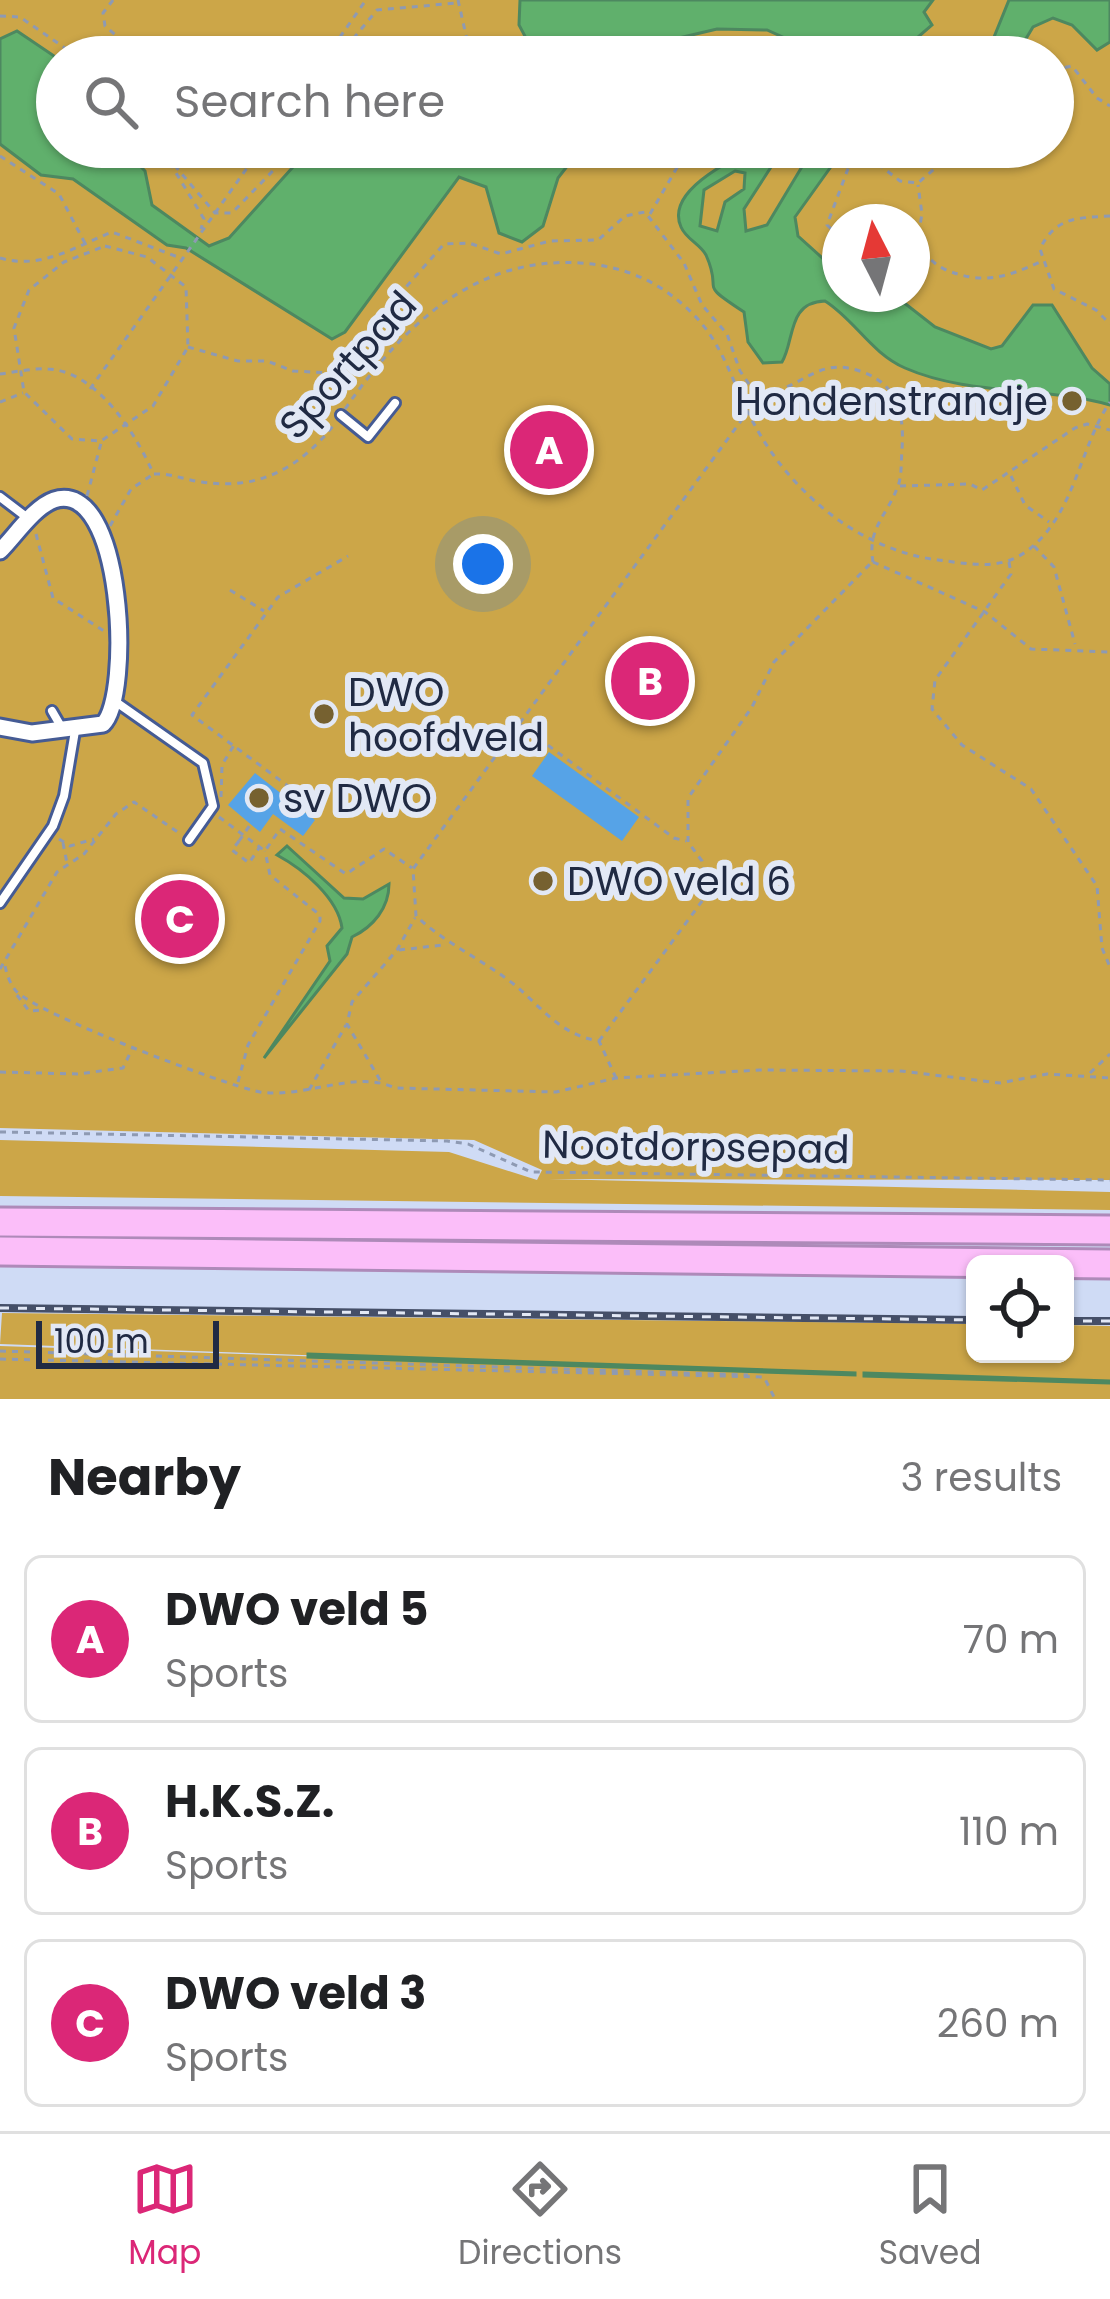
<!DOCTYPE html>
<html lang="en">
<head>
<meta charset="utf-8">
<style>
	body { margin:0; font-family:Poppins,sans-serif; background:#f6f6f6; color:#202124 }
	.controls { position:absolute; right:36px; bottom:36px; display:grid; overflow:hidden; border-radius:18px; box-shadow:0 3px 9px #0004 }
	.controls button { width:108px; height:108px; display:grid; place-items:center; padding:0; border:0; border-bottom:3px solid #e0e0e0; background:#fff; color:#202124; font:60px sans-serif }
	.compass { position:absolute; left:822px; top:204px; width:108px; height:108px; border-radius:50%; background:#fff; box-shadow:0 3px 9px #0004; rotate:354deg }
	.scale { position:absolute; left:36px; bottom:30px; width:183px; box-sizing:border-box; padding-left:12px; border:6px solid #202a43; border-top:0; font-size:33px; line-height:42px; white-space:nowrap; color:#202a43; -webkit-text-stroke:9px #e2e8f5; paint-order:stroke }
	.you { position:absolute; left:483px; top:564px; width:42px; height:42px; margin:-30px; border:9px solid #fff; border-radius:50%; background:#1a73e8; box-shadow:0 0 0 18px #1a73e833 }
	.badge { display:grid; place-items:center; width:78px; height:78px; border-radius:50%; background:#db2777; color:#fff; font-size:39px; font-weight:700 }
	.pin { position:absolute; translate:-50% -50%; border:6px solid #fff; box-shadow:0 3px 12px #0006 }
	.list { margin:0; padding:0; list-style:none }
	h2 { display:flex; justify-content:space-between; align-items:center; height:156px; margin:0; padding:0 48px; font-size:51px }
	h2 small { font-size:39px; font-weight:400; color:#757577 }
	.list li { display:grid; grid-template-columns:78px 1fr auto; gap:36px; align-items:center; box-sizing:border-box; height:168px; margin:0 24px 24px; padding:0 24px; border:3px solid #e0e0e0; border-radius:18px }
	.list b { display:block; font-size:45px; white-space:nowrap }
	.list p { margin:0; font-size:39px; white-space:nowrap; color:#757577 }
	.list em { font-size:39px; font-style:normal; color:#757577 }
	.icon { flex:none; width:66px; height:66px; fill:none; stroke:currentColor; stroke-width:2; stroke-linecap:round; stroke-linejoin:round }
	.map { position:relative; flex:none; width:1110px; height:1399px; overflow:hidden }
	.search { position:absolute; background:#fff; box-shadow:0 3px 9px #0004; left:36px; right:36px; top:36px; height:132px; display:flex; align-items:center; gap:30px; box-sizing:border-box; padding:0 42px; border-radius:66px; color:#757577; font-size:45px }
	.sheet { height:732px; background:#fff }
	nav { display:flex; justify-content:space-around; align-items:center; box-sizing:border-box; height:168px; border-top:3px solid #e0e0e0; background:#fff; font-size:33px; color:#757577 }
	nav a { display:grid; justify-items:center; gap:6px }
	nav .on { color:#db2777 }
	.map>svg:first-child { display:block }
	.green { fill:#cca648; fill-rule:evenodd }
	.water { fill:#60b06c; stroke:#4d8860; stroke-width:3; fill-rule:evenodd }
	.building { fill:#56a3e7 }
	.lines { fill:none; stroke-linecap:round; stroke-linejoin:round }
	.lane-casing { stroke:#455b94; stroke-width:14 }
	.street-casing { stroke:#455b94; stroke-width:21 }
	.highway-casing { stroke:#ae8ab9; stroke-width:33 }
	.path { stroke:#8e9ab3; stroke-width:3; stroke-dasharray:6 6; stroke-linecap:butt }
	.lane { stroke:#fff; stroke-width:8 }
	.street { stroke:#fff; stroke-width:15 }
	.highway { stroke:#fbbef9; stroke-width:27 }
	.rail-casing { stroke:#454f68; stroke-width:8 }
	.rail { stroke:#e2e8f5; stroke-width:3; stroke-dasharray:9; stroke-linecap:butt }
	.path-bridge { stroke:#8e9ab3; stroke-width:3; stroke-dasharray:6 6; stroke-linecap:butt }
	.poi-dot { fill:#766130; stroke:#e2e8f5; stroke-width:4.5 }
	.labels { text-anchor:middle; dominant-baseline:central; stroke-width:12; stroke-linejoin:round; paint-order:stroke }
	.street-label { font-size:39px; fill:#202a43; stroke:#e2e8f5 }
	.poi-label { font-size:39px; fill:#202a43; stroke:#e2e8f5; text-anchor:start }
</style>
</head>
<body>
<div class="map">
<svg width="1110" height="1399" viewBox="0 0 1110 1399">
	<rect width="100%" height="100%" fill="#cfdbf5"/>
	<!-- green -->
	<g class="green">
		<path d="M0,0H1110V1180L548,1179L1110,1192V1210L0,1196V1140L449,1152L537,1180L542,1170L474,1140L0,1128ZM57,57H1053V147H57ZM840,222H912V294H840Z"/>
		<polygon points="2,1313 975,1324 975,1354 1065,1354 1065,1325 1110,1326 1110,1381 864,1375 1110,1383 1110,1399 0,1399 0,1346 774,1372 0,1344"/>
	</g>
	<!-- water -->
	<g class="water">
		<polygon points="520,0 933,0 924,12 932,25 895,57 827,57 767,30 717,29 679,38 651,57 536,57 519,25"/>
		<polygon points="1009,0 1110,0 1110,42 1097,50 1072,25 1053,18 1033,27 1015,57 979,57 992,42"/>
		<polygon points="17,31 57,58 57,147 121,147 145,171 152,205 209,246 229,238 311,147 582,147 558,178 543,226 522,242 499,233 486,187 459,177 345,332 332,339 186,248 167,245 73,179 41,175 0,144 0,39"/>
		<path d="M767,147H845L795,217L798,236L840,274V294L898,298L935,327L991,349L1002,346L1033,305H1052L1092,368L1110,384V405C1043,386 969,396 905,368C871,353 855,320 825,301C787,302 795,340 782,362L763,363L748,342L744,312C695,280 724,295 706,255C700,244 686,239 681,227C664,189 741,153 767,147ZM784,147L800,150L803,165L767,225L746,231L744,209ZM735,171L745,173L744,189L725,202L717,231L700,226L704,190Z"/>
		<path d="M287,846L344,898L363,899L389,884C389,908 373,927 352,937L347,954L264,1058L330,961L327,946L342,928C338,898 303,869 277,855Z"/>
		<polygon points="308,1354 855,1373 855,1375 308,1357"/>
		<polygon points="864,1373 1110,1381 1110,1383 864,1376"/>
	</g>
	<!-- building -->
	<g class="building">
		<polygon points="549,752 639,817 622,841 532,776"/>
		<polygon points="255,773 315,820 303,836 273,814 260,832 228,805"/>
	</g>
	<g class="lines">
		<!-- lane casing -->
		<g class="lane-casing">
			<g id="lane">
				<polyline points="341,415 368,437 395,403"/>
				<polyline points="0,497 29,519"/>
				<polyline points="116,702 203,763 213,806 189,840"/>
				<polyline points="52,711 63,730"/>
				<polyline points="0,903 53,826 64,796 75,731"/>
			</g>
		</g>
		<!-- street casing -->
		<g class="street-casing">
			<path id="street" d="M0,551C15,536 34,507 54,500C124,477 132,697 103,724L32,733L0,727"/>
		</g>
		<!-- highway casing -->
		<g class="highway-casing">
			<g id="highway">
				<polyline points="0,1222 1110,1230"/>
				<polyline points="0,1251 1110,1264"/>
			</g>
		</g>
		<!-- path -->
		<g class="path">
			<polyline points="113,0 103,13 105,26 141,57"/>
			<polyline points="458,0 471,57"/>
			<polyline points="0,16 20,17 78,57"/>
			<polyline points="326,57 366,0"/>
			<polyline points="338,57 377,10 457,3"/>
			<polyline points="772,57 780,40"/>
			<polyline points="1053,70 1072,66 1097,98 1110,106"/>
			<polyline points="152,147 170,163 204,219 201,229"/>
			<polyline points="159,147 215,213 232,213 296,147"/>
			<polyline points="0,156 59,194 88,249"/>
			<polyline points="650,214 689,147"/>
			<path d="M1110,216C1077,218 1055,217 1040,249L1054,289L1096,310L1110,324"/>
			<polyline points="840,237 827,225 852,158 864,153 900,181 918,183 954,152 970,147"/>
			<polygon points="105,246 147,257 186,287 188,347 153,406 101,441 72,439 24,392 14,328 29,290 64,262"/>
			<path d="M912,246C923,251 932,263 944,269C981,285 1005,278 1040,262"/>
			<polyline points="916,246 922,214 918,185"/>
			<path d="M0,258C42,270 74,247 112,232L183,259"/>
			<path d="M188,347L238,361H267L293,371L329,373L365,351L398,296L444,244L469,243L501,254L550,241L598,240L625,216L645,212L684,263L702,305L727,334L740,371L753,390C790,401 809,361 848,368C893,377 905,406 902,449C901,460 902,476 898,486C887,516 867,528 873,562"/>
			<path d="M0,374C15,372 33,368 48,369C97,371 136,434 153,473"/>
			<polyline points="90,389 262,147"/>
			<polyline points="0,402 23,393"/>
			<path d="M345,409C402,327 474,256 580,263C625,266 661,282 693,314C720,341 730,374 746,408C781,484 853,549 938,560C964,563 995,570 1019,556C1074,524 1078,449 1110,402"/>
			<path d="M154,474C170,473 185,480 202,482C259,491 302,467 336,422"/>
			<polyline points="1011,476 1025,505 1049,522"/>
			<polyline points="900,486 970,484 982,490 1075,428 1087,424 1110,430"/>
			<polyline points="87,496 101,443"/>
			<polyline points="110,526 131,489 152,475"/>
			<polyline points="36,534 53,598 104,631"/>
			<polyline points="1034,546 1054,567 1075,644"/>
			<polyline points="873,562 985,612 1031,649 1110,652"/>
			<polyline points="1009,562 1011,574 935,680 932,709 962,745 1031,789 1097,886 1102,948 1110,967"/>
			<polyline points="230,590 264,611"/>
			<polyline points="519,724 674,838 686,841"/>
			<polyline points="221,797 222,765 234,745"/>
			<polyline points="319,809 192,715 278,597 348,556"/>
			<polyline points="219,817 265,851 280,829 346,874 384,849 412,868"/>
			<polyline points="59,839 70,846 94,839"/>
			<polyline points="239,841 232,850 249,863 259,848"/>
			<polyline points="63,843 67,863"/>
			<polyline points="399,950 443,945"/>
			<path d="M5,966C7,975 10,984 16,991C37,1014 224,1085 260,1092C304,1099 356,1069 395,1088L556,1092L616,1078L760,1070L901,1071L1000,1083L1047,1074L1110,1078"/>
			<polyline points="0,969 57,872 84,854 116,814 134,802 179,833"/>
			<polyline points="17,995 29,1011 41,1010"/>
			<polyline points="599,1041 708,893 702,861 688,842 688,798 752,707 774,662 871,563"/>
			<polyline points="0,1072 78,1074 123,1068 132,1049"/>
			<polyline points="1090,1073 1110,1054"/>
			<path d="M616,1078L599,1041C561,1035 544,1010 516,986C484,960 447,945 416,916L413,869L746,414"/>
			<polyline points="380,1080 347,1024 352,1002 397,950 415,918"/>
			<polyline points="238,1082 248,1045 320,921 320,915 270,875 265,851"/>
			<polyline points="309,1090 346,1025"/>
			<polyline points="0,1132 447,1141 468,1144 531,1172 1110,1180"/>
			<polyline points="0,1351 748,1375"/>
			<polyline points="0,1359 764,1377 775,1399"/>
		</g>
		<!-- lane -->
		<use href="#lane" class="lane"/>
		<!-- street -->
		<use href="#street" class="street"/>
		<!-- highway -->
		<use href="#highway" class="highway"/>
		<!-- rail casing -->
		<g class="rail-casing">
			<g id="rail">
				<polyline points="0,1308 975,1320"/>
				<polyline points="1065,1321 1110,1321"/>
			</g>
		</g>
		<!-- rail -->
		<use href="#rail" class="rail"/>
		<!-- path-bridge -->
		<polyline class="path-bridge" points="239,841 250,825"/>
	</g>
	<!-- markers -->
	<g class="poi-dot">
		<circle cx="1072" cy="401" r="12"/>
		<circle cx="324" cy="714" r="12"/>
		<circle cx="259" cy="798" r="12"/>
		<circle cx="543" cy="881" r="12"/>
	</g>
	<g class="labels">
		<!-- street labels -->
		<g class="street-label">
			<text transform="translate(348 365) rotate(-48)">Sportpad</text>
			<text transform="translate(696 1147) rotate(1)">Nootdorpsepad</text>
		</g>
		<!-- poi labels -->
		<g class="poi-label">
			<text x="1048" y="401" text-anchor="end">Hondenstrandje</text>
			<text x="348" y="692">DWO<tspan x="348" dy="45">hoofdveld</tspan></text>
			<text x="283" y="798">sv DWO</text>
			<text x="567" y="881">DWO veld 6</text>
		</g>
	</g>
</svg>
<div class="controls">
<button><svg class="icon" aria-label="locate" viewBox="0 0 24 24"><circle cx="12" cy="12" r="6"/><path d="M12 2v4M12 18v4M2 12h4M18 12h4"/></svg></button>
</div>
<svg class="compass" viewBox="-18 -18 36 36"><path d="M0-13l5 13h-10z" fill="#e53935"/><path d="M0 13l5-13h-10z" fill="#757577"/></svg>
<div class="scale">100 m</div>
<div class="you"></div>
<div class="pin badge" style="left:549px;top:450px">A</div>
<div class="pin badge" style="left:650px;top:681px">B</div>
<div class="pin badge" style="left:180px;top:919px">C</div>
<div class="search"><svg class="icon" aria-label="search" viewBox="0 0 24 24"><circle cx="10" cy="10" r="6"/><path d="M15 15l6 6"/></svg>Search here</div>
</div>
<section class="sheet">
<h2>Nearby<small>3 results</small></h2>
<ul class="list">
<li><span class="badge">A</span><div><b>DWO veld 5</b><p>Sports</p></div><em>70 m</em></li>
<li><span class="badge">B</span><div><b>H.K.S.Z.</b><p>Sports</p></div><em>110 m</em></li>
<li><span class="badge">C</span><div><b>DWO veld 3</b><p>Sports</p></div><em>260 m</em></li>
</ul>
</section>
<nav>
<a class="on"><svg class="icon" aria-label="map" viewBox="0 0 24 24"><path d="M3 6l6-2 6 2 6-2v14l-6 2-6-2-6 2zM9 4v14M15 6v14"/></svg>Map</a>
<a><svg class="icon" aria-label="directions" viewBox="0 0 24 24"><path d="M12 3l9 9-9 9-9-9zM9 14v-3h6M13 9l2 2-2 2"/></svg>Directions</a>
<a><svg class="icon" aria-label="saved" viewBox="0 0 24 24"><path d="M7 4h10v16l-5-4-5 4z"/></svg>Saved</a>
</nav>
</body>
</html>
